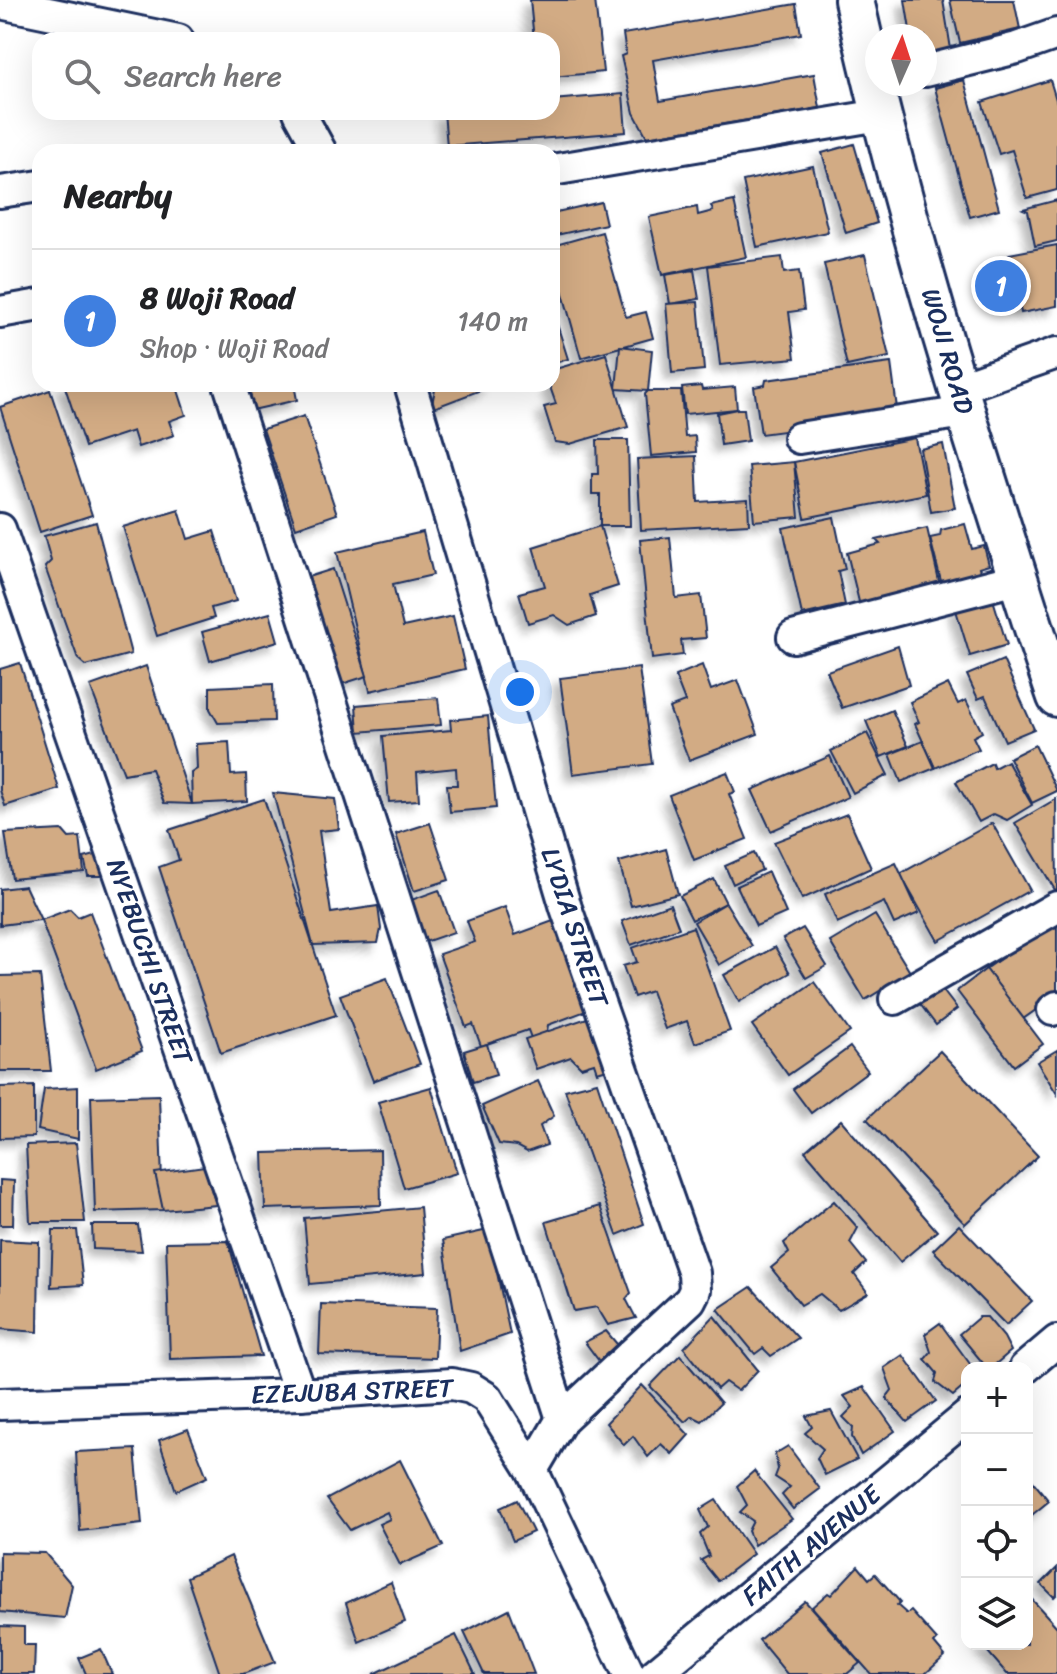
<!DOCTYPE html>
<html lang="en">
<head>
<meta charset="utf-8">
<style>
	body { margin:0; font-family:Sriracha,sans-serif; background:#f2f2f2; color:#202124 }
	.controls { position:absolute; right:24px; bottom:24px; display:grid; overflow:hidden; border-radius:16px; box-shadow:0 8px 32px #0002 }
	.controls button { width:72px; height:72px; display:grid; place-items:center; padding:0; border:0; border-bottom:2px solid #e0e0e0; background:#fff; color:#202124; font:40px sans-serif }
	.compass { position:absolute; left:865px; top:24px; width:72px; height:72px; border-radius:50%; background:#fff; box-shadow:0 8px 32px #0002; rotate:3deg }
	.you { position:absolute; left:520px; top:692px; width:28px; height:28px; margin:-20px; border:6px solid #fff; border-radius:50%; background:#1a73e8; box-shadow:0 0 0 12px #1a73e833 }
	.badge { display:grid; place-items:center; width:52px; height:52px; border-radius:50%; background:#b45309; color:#fff; font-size:26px; font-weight:700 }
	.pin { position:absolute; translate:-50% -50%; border:4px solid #fff; box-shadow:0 2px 8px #0006 }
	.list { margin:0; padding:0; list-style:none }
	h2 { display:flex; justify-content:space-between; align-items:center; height:104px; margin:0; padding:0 32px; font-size:34px }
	h2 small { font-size:26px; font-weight:400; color:#757577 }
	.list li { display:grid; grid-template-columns:52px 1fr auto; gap:24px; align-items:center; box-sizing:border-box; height:144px; padding:0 32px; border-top:2px solid #e0e0e0 }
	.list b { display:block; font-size:30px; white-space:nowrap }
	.list p { margin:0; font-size:26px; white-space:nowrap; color:#757577 }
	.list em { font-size:26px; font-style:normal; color:#757577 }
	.icon { flex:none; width:44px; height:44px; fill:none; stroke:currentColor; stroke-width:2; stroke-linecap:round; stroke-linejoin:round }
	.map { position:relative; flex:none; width:1057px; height:1674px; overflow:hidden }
	.search { position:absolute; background:#fff; box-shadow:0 8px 32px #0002; left:32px; top:32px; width:528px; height:88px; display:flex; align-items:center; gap:20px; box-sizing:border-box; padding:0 28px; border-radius:24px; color:#757577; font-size:30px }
	.panel { position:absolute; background:#fff; box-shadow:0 8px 32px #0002; left:32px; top:144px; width:528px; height:248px; border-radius:24px }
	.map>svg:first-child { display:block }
	.building { fill:#d2ab84; stroke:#1b2f5e; stroke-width:2; filter:url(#shadow) }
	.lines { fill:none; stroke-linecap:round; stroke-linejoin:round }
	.minor-casing { stroke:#1b2f5e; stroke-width:36 }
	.major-casing { stroke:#1b2f5e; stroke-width:44 }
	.minor { stroke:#fff; stroke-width:30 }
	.major { stroke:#fff; stroke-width:38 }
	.labels { text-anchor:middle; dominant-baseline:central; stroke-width:6; stroke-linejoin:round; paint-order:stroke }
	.street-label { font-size:26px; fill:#1b2f5e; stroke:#fff }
</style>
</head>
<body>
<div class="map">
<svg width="1057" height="1674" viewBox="0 0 1057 1674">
	<defs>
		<filter id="shadow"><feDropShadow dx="-7" dy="7" stdDeviation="4" flood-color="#0004"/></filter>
	</defs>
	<rect width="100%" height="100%" fill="#fff"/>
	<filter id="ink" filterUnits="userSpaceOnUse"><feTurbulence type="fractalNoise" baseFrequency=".0125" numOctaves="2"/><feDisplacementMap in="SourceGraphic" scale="16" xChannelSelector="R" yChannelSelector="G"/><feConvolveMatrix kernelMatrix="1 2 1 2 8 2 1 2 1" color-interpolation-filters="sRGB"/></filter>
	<g filter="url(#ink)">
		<!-- building -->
		<g class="building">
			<polygon points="530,0 595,0 603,72 552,77 552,40 534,40"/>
			<polygon points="905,0 943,0 951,49 925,54 925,36 911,36"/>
			<polygon points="950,0 1014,0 1020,29 960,43"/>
			<polygon points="796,4 801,34 653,60 660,101 814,74 820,108 647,137 634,113 621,56 626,54 623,34"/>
			<polygon points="964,80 999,209 970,217 935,88"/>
			<polygon points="1050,80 1057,103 1057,190 1027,198 1012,150 999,154 982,102"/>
			<polygon points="623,94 626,132 447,146 444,112 552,112 552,100"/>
			<polygon points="854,144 877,223 846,233 822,153"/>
			<polygon points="813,166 828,232 757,247 743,181"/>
			<polygon points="1057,200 1057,241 1035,246 1028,211 1023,209"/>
			<polygon points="734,201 746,257 662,275 649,217 697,207 698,215 713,211 711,206"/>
			<polygon points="601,202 606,224 552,236 552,213"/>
			<polygon points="602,232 626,317 646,312 653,338 581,358 552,254 552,246"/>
			<polygon points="1057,245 1057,306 1021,313 1009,254"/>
			<polygon points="865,255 889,357 847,366 824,264"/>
			<polygon points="782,257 784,273 799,271 804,310 789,312 795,358 720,365 708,266"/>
			<polygon points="694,270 699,299 670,304 665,275"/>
			<polygon points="698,302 704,370 672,373 666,304"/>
			<polygon points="557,324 568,359 552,364 552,326"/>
			<polygon points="620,346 652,350 648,391 616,389"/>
			<polygon points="606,354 628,427 570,444 555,442 544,407 556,404 549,384 552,384 552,370"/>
			<polygon points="891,363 898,416 761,434 754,387 765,385 766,380"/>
			<polygon points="64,384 176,384 186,415 169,421 174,435 138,447 133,431 85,447"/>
			<polygon points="242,384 294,384 297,400 248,411"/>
			<polygon points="436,384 488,384 489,387 431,409"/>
			<polygon points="701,386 702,390 735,387 737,409 685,414 682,388"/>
			<polygon points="50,390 92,515 40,532 0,407"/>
			<polygon points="648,391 681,391 685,437 695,436 696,452 651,456 645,394"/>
			<polygon points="737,409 744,409 748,441 721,445 717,413"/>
			<polygon points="304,416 337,514 296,528 263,429"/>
			<polygon points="915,438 926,494 805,518 794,462"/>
			<polygon points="597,440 628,440 630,526 600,526 600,494 592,494 592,474 598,474"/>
			<polygon points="943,444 955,508 931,512 920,449"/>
			<polygon points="696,456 698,502 748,499 749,524 641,530 637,459"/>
			<polygon points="794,462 799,517 754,521 749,466"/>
			<polygon points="179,510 188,539 214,531 236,601 211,608 214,618 157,636 123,527"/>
			<polygon points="834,517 845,569 838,571 845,605 802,615 783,528"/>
			<polygon points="96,522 131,654 86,666 78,659 45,567 51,561 44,536"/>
			<polygon points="965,524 972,549 984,546 989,565 979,568 982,579 943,589 930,538 940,536 941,530"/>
			<polygon points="600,526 618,586 590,595 596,616 569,625 554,615 528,623 519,593 545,586 533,547"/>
			<polygon points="927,528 940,586 860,606 847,553 880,544 876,540"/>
			<polygon points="423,532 433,575 393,584 403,627 453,616 465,669 370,691 337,552"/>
			<polygon points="670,537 676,598 701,595 706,638 681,640 683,655 652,659 640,540"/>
			<polygon points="333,569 367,676 342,684 308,577"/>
			<polygon points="992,596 1007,645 970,656 955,607"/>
			<polygon points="270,613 278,641 210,661 202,632"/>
			<polygon points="898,646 909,685 842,708 827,671"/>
			<polygon points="1003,660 1034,729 1005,741 985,696 978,699 967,675"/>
			<polygon points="20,663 59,789 5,806 0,790 0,669"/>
			<polygon points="702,665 711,690 738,680 758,734 689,760 669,708 685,702 675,676"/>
			<polygon points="146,666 192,804 164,803 151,769 124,774 90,686"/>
			<polygon points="639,668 652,764 573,774 560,678"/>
			<polygon points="273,684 274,721 218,723 210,709 210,687"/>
			<polygon points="948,684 958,704 966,700 982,732 973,737 979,749 935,768 915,724 919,722 910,702"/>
			<polygon points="438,698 441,725 358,732 356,705"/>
			<polygon points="892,710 908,746 881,757 866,721"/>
			<polygon points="488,716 496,808 450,812 447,785 457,785 456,768 417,772 419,800 389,802 383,736 451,730 450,720"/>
			<polygon points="867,733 888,775 853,793 831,751"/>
			<polygon points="923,741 935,768 901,782 890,754"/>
			<polygon points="229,742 231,775 246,774 247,801 192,804 191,773 197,769 196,744"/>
			<polygon points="1035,745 1057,791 1032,803 1009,758"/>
			<polygon points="830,756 848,797 771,831 752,790"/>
			<polygon points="1007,761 1032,805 1007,820 994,814 979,822 956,782 992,763 994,768"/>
			<polygon points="727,772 735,792 729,794 747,839 694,860 669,795"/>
			<polygon points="273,793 335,799 339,829 319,831 331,913 378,906 381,929 378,943 313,945"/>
			<polygon points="264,799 336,1015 221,1053 159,867 179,860 169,830"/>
			<polygon points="1056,799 1057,889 1055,890 1015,823"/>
			<polygon points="847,814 871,868 802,899 774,842"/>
			<polygon points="430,823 449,880 414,891 396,834"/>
			<polygon points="992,823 1030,890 938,941 900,874"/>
			<polygon points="62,830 69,838 80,837 84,872 12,879 5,833"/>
			<polygon points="666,849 678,894 631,906 619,862"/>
			<polygon points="103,853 108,876 88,876 84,858"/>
			<polygon points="754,853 762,870 733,884 725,866"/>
			<polygon points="896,863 919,913 894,924 884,902 837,923 825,894"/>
			<polygon points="768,872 786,913 756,926 737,886"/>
			<polygon points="714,879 726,903 692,920 680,896"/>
			<polygon points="25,886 41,920 0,925 0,889"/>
			<polygon points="439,890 454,932 425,942 411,900"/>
			<polygon points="726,903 752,946 719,965 694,922"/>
			<polygon points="670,904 679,928 631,945 622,921"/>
			<polygon points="505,907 515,935 553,921 586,1011 548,1025 547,1032 531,1038 528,1030 481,1046 473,1024 466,1027 439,954 475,942 467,921"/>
			<polygon points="70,909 78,917 90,912 142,1051 96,1069 41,920"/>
			<polygon points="875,915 910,972 865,1000 830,942"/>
			<polygon points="1057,919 1057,995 1023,1019 986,969"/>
			<polygon points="693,927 730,1031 695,1043 687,1021 665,1029 651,991 634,997 623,966 637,962 632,948"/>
			<polygon points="803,928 827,966 806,978 783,939"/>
			<polygon points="775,947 790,973 739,1002 724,975"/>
			<polygon points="986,969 1043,1044 1014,1066 957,991"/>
			<polygon points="40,975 51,1071 0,1071 0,976"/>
			<polygon points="387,978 420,1064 373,1081 340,995"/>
			<polygon points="814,982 850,1032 788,1075 752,1025"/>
			<polygon points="941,988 957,1009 936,1025 920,1004"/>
			<polygon points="593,1016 611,1068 597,1072 594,1063 581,1067 571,1057 536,1069 525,1039"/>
			<polygon points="487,1044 496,1075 473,1082 464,1051"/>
			<polygon points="850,1047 868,1071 811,1113 793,1089"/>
			<polygon points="1057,1050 1057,1094 1037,1062"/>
			<polygon points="940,1051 1038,1156 965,1224 867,1119"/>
			<polygon points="538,1081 554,1116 540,1126 547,1145 527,1152 516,1146 499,1144 482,1106"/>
			<polygon points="597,1082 644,1224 617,1235 565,1090"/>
			<polygon points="34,1086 34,1137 0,1138 0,1087"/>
			<polygon points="78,1087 78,1139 38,1130 44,1089"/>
			<polygon points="431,1087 457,1173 404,1188 378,1102"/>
			<polygon points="159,1095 163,1210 95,1212 91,1097"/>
			<polygon points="841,1120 937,1231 900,1262 805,1151"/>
			<polygon points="76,1143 85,1222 30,1222 26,1145"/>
			<polygon points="380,1150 381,1205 265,1209 263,1153"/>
			<polygon points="204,1166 216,1205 163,1210 155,1173"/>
			<polygon points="0,1180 14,1181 13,1225 0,1225"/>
			<polygon points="834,1201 858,1228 850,1243 866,1263 854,1274 868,1293 839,1310 820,1294 801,1305 771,1268 789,1253 784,1243"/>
			<polygon points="600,1206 631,1293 626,1299 636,1318 608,1325 597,1307 574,1311 546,1222"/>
			<polygon points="420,1207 426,1273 310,1284 304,1218"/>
			<polygon points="92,1225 138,1225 142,1251 93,1249"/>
			<polygon points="959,1225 1032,1301 1006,1325 933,1250"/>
			<polygon points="53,1230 77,1230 83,1285 51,1287"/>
			<polygon points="488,1230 510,1334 460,1351 443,1240"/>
			<polygon points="0,1240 39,1242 38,1332 0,1329"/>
			<polygon points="228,1241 261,1356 170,1359 166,1242"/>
			<polygon points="751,1287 798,1338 771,1356 763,1348 755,1354 718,1309"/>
			<polygon points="321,1304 437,1308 435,1358 319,1354"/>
			<polygon points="714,1316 758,1370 738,1391 725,1382 717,1389 684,1348"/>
			<polygon points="979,1317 987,1317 1004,1337 1011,1351 991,1368 987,1368 959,1334"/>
			<polygon points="940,1323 973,1368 967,1368 967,1384 953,1396 935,1382 937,1373 925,1359 931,1352 925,1334"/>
			<polygon points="606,1331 617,1344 599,1361 585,1342"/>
			<polygon points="680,1355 721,1403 702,1421 692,1416 685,1422 650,1386"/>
			<polygon points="903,1355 936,1401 907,1422 886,1398 892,1390 884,1368"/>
			<polygon points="642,1385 689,1435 672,1454 661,1444 648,1457 633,1436 624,1445 606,1423"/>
			<polygon points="864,1387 895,1431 861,1455 852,1437 853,1427 843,1417 853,1407 844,1396"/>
			<polygon points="831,1411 857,1459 825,1475 817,1458 823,1449 805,1433 812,1427 806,1416"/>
			<polygon points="188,1429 207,1477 176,1491 159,1440"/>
			<polygon points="788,1446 820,1489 793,1509 782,1495 790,1487 775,1477 778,1469 775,1454"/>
			<polygon points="135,1449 142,1524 80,1531 76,1452"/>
			<polygon points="400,1460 443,1546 400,1565 379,1524 390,1519 387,1512 350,1530 327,1499"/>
			<polygon points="754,1471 792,1519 754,1545 748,1531 753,1521 740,1512 747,1505 737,1486"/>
			<polygon points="1027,1474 1049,1501 1027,1519"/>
			<polygon points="517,1500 533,1532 513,1541 500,1508"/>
			<polygon points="716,1500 753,1554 718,1581 701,1560 709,1556 700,1534 708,1527 700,1510"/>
			<polygon points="0,1552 45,1553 72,1585 65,1618 0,1612"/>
			<polygon points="231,1556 275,1662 243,1674 220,1674 187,1577"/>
			<polygon points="858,1566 869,1579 875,1574 900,1602 897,1605 907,1614 911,1611 937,1640 934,1643 945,1656 925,1674 871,1674 812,1607 828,1593 831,1595"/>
			<polygon points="1057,1568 1057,1594 1054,1597 1041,1584"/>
			<polygon points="391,1582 405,1622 359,1642 346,1603"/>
			<polygon points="1027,1594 1057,1627 1057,1674 1007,1674 981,1644 1027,1644"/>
			<polygon points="805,1601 860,1663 847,1674 787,1674 759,1640"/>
			<polygon points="509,1609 534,1674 484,1674 464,1632"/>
			<polygon points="0,1626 24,1627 24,1645 35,1645 34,1674 0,1674"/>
			<polygon points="456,1635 475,1674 374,1674"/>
			<polygon points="101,1649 112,1674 86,1674 79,1658"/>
		</g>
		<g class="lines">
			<!-- minor casing -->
			<g class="minor-casing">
				<g id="minor">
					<polyline points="0,3 178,40"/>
					<polyline points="925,71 1017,48 1057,34"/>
					<polyline points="299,112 321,152"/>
					<polyline points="552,170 880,115"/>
					<polyline points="0,192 40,186"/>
					<polyline points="0,312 40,305"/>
					<polyline points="229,384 562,1419"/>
					<polyline points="410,384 566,908 694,1273 695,1290 690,1300 562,1419 532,1470"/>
					<polyline points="958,388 1057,353"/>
					<polyline points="799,438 965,412"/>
					<polyline points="0,529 300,1394"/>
					<polyline points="793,637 1016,579"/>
					<polyline points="895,999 1057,907"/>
					<polyline points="1053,1010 1057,1007"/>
					<polyline points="1025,1368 1057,1341"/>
					<polyline points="0,1404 300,1394 452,1384 471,1388 487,1398 532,1470 629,1674"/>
					<polyline points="655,1674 967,1416"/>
				</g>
			</g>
			<!-- major casing -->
			<g class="major-casing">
				<path id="major" d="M854,0C891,165 938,328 990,490C1012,559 1033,628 1057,697"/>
			</g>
			<!-- minor -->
			<use href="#minor" class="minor"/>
			<!-- major -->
			<use href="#major" class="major"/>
		</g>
	</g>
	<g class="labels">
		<!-- street labels -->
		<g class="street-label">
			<text transform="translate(948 351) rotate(74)">WOJI ROAD</text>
			<text transform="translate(575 927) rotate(72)">LYDIA STREET</text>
			<text transform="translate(150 961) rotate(71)">NYEBUCHI STREET</text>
			<text transform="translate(352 1391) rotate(-2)">EZEJUBA STREET</text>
			<text transform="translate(811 1545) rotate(-40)">FAITH AVENUE</text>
		</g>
	</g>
</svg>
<div class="controls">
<button>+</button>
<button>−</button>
<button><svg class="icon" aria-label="locate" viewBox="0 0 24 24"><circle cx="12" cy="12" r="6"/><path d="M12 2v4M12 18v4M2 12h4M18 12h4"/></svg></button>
<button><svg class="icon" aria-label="layers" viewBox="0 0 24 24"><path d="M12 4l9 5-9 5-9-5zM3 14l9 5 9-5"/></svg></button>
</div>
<svg class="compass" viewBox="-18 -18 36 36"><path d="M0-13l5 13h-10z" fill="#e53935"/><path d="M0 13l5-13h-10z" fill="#757577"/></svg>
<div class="you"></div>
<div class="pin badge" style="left:1001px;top:286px;background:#3f7fe0">1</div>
<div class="search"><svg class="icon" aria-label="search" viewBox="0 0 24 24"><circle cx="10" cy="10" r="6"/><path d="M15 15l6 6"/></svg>Search here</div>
<section class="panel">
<h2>Nearby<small></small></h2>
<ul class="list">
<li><span class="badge" style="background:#3f7fe0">1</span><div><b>8 Woji Road</b><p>Shop · Woji Road</p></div><em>140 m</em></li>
</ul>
</section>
</div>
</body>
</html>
